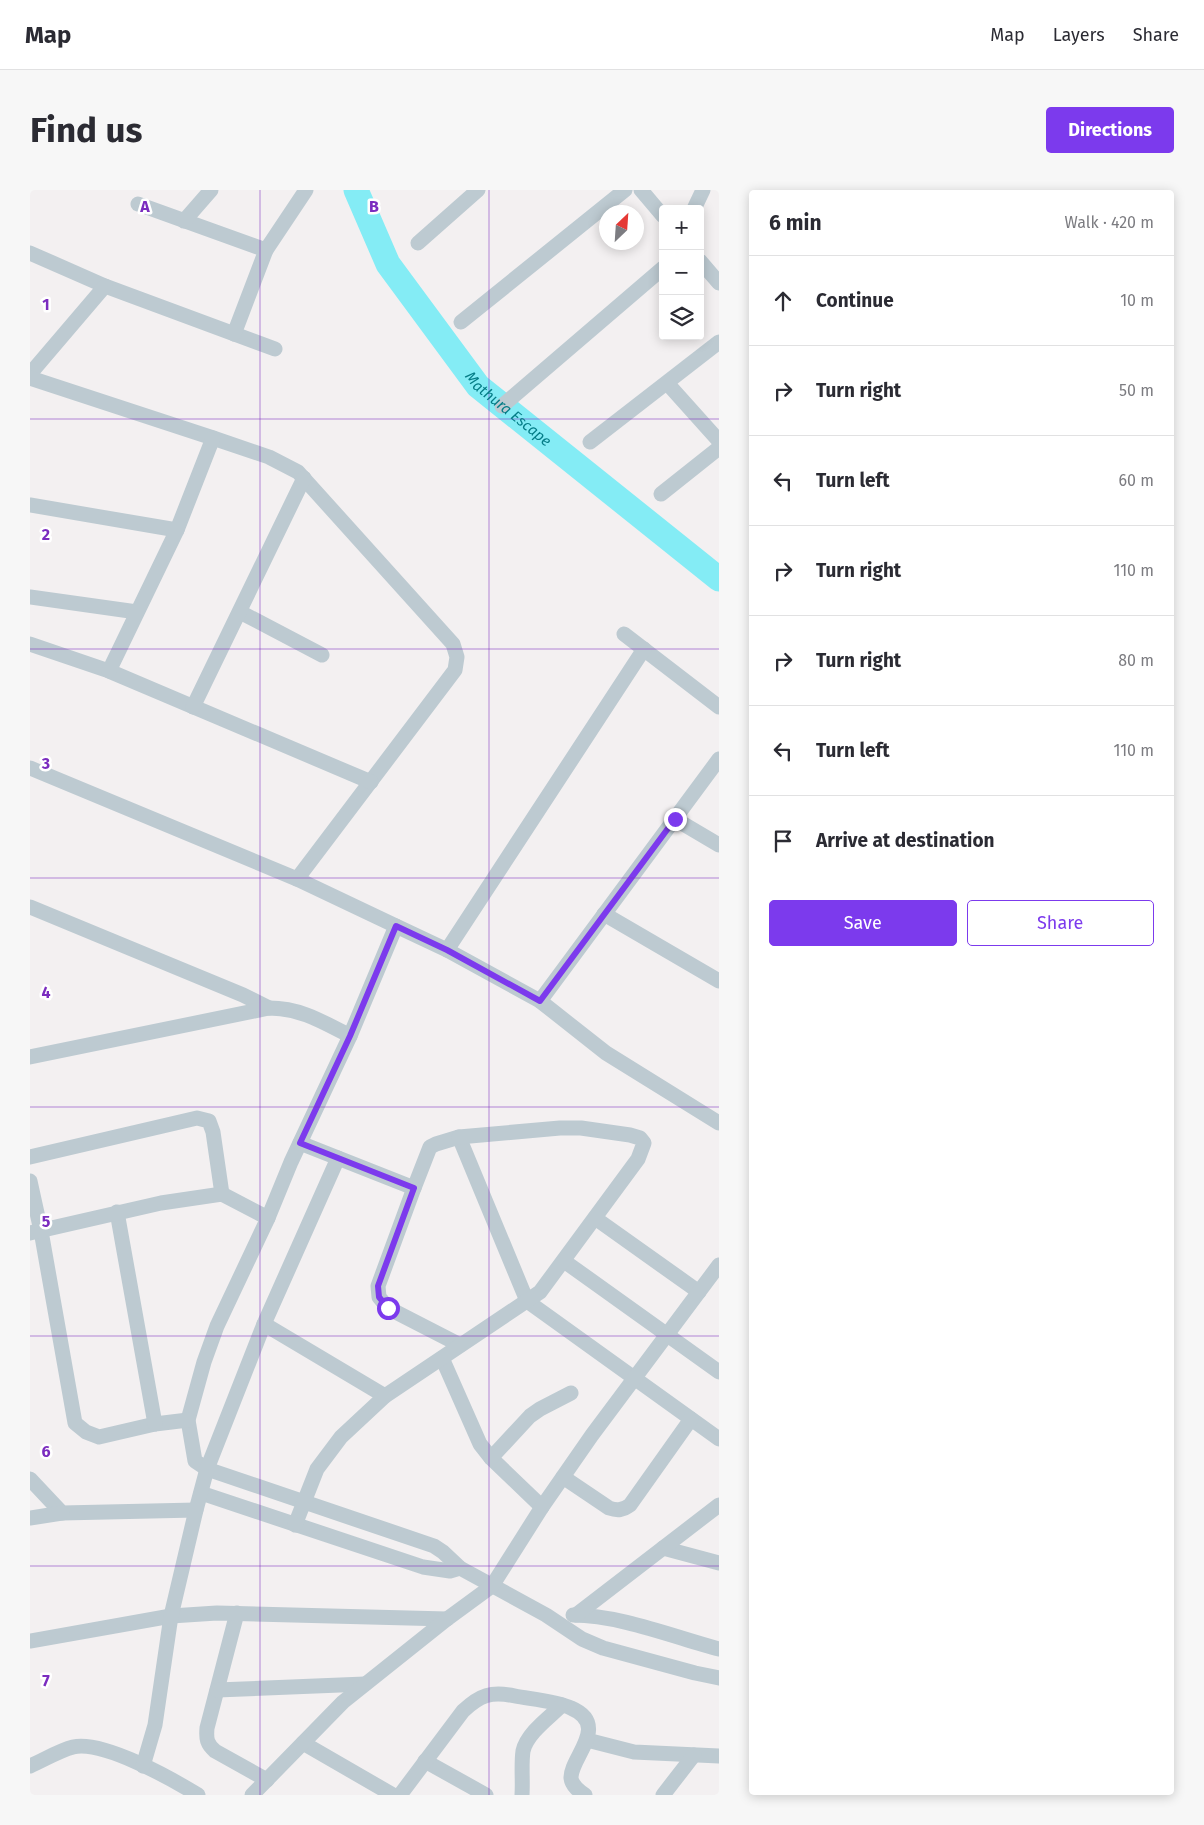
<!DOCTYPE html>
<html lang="en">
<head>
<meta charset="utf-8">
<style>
	body { margin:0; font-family:"Fira Sans",sans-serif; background:#f7f7f7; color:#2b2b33 }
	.controls { position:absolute; right:15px; top:15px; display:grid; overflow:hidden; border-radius:5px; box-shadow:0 2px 12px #0003 }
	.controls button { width:45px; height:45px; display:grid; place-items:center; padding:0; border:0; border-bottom:1px solid #e1e1e2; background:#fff; color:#2b2b33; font:25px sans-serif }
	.compass { position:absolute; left:569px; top:15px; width:45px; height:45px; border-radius:50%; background:#fff; box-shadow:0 2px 12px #0003; rotate:25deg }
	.stop { position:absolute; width:15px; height:15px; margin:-11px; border:4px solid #7c3aed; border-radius:50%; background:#fff }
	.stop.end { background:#7c3aed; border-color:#fff; box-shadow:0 1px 5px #0008 }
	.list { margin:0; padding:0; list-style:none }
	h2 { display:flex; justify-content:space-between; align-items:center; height:65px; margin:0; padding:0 20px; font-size:21px }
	h2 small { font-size:16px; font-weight:400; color:#7c7c81 }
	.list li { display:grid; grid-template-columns:32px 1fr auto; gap:15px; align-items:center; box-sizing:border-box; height:90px; padding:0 20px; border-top:1px solid #e1e1e2 }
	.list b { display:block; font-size:19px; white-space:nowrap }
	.list em { font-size:16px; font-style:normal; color:#7c7c81 }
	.actions { display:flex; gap:10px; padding:15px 20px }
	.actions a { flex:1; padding:11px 0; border:1px solid #7c3aed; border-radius:5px; text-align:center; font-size:18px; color:#7c3aed }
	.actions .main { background:#7c3aed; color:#fff }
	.icon { flex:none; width:28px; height:28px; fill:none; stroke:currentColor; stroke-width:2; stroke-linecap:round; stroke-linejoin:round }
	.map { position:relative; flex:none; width:689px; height:1605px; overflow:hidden; border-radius:5px }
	header { display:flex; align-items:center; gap:30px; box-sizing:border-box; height:70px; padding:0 25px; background:#fff; border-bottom:1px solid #e1e1e2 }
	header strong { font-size:24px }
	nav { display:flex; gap:28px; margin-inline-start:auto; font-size:18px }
	.intro { display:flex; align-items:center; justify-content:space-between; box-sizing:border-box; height:120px; padding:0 30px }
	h1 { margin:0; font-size:35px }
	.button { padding:12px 22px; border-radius:5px; background:#7c3aed; color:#fff; font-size:18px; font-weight:700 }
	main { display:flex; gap:30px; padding:0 30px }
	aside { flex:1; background:#fff; border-radius:5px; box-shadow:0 2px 12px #0003 }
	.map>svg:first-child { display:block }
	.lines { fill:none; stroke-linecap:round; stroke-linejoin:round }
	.river { stroke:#84ecf5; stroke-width:25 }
	.minor { stroke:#bdcad1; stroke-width:15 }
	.route { stroke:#7c3aed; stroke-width:6 }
	.grid { fill:none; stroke:#7b2cbf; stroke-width:1; stroke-opacity:0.55 }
	.labels { text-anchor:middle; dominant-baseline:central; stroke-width:5; stroke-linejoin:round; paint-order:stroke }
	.water-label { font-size:15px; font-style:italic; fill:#057d87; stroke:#fff }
	.grid-label { font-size:16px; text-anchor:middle; font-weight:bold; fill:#7b2cbf; stroke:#fff; stroke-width:5; stroke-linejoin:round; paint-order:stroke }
</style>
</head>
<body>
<header>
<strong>Map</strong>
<nav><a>Map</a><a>Layers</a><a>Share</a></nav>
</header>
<div class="intro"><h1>Find us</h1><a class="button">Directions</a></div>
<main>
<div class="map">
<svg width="689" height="1605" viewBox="0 0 689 1605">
	<rect width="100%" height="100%" fill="#f3f0f1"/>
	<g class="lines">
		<!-- river -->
		<path class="river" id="s1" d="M326,0L358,74L448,196L689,389"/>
		<!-- minor -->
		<g class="minor">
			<polyline points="611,0 633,26"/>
			<polyline points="108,14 236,60"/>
			<polyline points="664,19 673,0"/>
			<polyline points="154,31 181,0"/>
			<polyline points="388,53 448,0"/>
			<polyline points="0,63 75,96 245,159"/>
			<polyline points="670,71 689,93"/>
			<polyline points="431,132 595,0"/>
			<polyline points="204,144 236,60 276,0"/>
			<polyline points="0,184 75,96"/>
			<polyline points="0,188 183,248 239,267 268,282 423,454 427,467 425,480 267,689"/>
			<polyline points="637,193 689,251"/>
			<polyline points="472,216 633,78"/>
			<polyline points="560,252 689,152"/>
			<polyline points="631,304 689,258"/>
			<polyline points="0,315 147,340"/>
			<polyline points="0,407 107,422"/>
			<polyline points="210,422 292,465"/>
			<polyline points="594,444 689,517"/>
			<polyline points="0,454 79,481 341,592"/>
			<polyline points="79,481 147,340 183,248"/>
			<polyline points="163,517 274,288"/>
			<polyline points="0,578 267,689 366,736 320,846 261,972 238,1028 187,1136 174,1172 158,1230 165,1271 177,1279 404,1356 413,1362 430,1378 516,1425 552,1449 573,1458 665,1483 689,1488"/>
			<polyline points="645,629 689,655"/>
			<polyline points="0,717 213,805 239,818"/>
			<polyline points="574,724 689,791"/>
			<polyline points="366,736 417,760 510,811 576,863 689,933"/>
			<polyline points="417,760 614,459"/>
			<polyline points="510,811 689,569"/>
			<path d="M0,867L239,818C271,818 293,832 320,846"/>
			<polyline points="270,953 384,998 400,957 406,954 429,947 497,1111 689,1249"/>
			<polyline points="0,967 167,928 179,931 183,942 192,1004"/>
			<polyline points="0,991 11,1041 45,1233 56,1242 69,1247 125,1234 158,1230"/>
			<polyline points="384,998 348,1096 349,1107 358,1118 430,1155"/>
			<polyline points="87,1022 125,1234"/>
			<polyline points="565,1028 669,1102"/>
			<polyline points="0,1043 131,1013 192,1004 238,1028"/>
			<polyline points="534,1071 689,1182"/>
			<polyline points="234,1134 355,1206"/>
			<polyline points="412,1168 450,1254 461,1268 512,1317"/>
			<polyline points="461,1268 500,1226 510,1219 541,1203"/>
			<path d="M533,1287L579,1318C588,1321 593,1320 600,1315L661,1229"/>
			<polyline points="0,1289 32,1323 166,1320"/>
			<polyline points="171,1303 393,1377 420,1381 430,1378"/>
			<polyline points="0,1328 32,1323"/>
			<polyline points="265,1335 287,1279 311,1247 355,1206 510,1102 608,969 614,953 610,948 600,945 551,938 530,938 429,947"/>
			<polyline points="633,1358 689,1373"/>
			<path d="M207,1423L177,1538C176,1549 177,1554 185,1561L237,1590"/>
			<path d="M543,1425C589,1425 644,1447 689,1459"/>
			<polyline points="546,1425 689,1315"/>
			<polyline points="0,1451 141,1426 187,1423 417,1429"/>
			<polyline points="187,1500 335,1494"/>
			<polyline points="557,1550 604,1562 689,1566"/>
			<polyline points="273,1553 363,1605"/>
			<polyline points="395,1571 456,1605"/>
			<path d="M0,1576C14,1570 28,1561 43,1557C73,1550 142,1589 168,1605"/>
			<polyline points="113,1576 125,1535 141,1426 166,1320 177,1279 234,1134 308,968"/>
			<polyline points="222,1605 313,1512 417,1429 462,1396 512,1317 562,1245 689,1075"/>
			<path d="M370,1605L433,1521C450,1505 461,1501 485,1506C501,1509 527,1511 541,1518C581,1535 540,1568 541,1588C542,1596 549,1601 555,1605"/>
			<path d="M492,1605C493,1591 491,1575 493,1561C497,1543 520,1527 532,1515"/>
			<polyline points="633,1605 664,1565"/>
		</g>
	</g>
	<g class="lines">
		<!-- route -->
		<polyline class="route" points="358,1118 349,1107 348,1096 384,998 270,953 320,846 366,736 417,760 510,811 645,629"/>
	</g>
	<!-- grid -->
	<path class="grid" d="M230,0V1605M459,0V1605M0,229H689M0,459H689M0,688H689M0,917H689M0,1146H689M0,1376H689"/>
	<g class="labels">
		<!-- water labels -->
		<g class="water-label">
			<text stroke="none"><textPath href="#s1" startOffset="270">Mathura Escape</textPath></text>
		</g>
	</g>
	<g class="grid-label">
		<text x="115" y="22">A</text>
		<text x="344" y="22">B</text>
		<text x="16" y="120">1</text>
		<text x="16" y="350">2</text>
		<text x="16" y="579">3</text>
		<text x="16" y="808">4</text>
		<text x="16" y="1037">5</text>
		<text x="16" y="1267">6</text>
		<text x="16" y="1496">7</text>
	</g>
</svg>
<div class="controls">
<button>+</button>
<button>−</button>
<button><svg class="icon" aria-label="layers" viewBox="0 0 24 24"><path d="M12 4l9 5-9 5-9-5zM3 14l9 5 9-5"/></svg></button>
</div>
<svg class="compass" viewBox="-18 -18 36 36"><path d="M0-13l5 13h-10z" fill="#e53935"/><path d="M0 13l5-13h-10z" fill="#7c7c81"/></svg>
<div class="stop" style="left:358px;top:1118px"></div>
<div class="stop end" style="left:645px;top:629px"></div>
</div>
<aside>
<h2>6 min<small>Walk · 420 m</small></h2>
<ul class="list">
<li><svg class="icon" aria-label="ahead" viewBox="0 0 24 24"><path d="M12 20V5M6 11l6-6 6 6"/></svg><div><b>Continue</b></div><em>10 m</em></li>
<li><svg class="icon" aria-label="right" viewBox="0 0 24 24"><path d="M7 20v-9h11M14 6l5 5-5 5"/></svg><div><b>Turn right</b></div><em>50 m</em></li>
<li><svg class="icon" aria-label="left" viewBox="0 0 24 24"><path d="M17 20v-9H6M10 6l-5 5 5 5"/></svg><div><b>Turn left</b></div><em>60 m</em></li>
<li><svg class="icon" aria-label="right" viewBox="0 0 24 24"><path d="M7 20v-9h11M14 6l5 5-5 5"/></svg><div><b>Turn right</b></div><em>110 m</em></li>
<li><svg class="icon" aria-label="right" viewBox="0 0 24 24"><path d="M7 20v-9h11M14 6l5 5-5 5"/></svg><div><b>Turn right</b></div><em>80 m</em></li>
<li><svg class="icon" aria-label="left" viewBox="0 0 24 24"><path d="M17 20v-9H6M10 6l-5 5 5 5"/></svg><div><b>Turn left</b></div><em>110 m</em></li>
<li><svg class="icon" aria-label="arrive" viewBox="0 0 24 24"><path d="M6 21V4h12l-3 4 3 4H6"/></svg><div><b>Arrive at destination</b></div></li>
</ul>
<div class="actions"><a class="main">Save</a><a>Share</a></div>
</aside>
</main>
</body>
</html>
